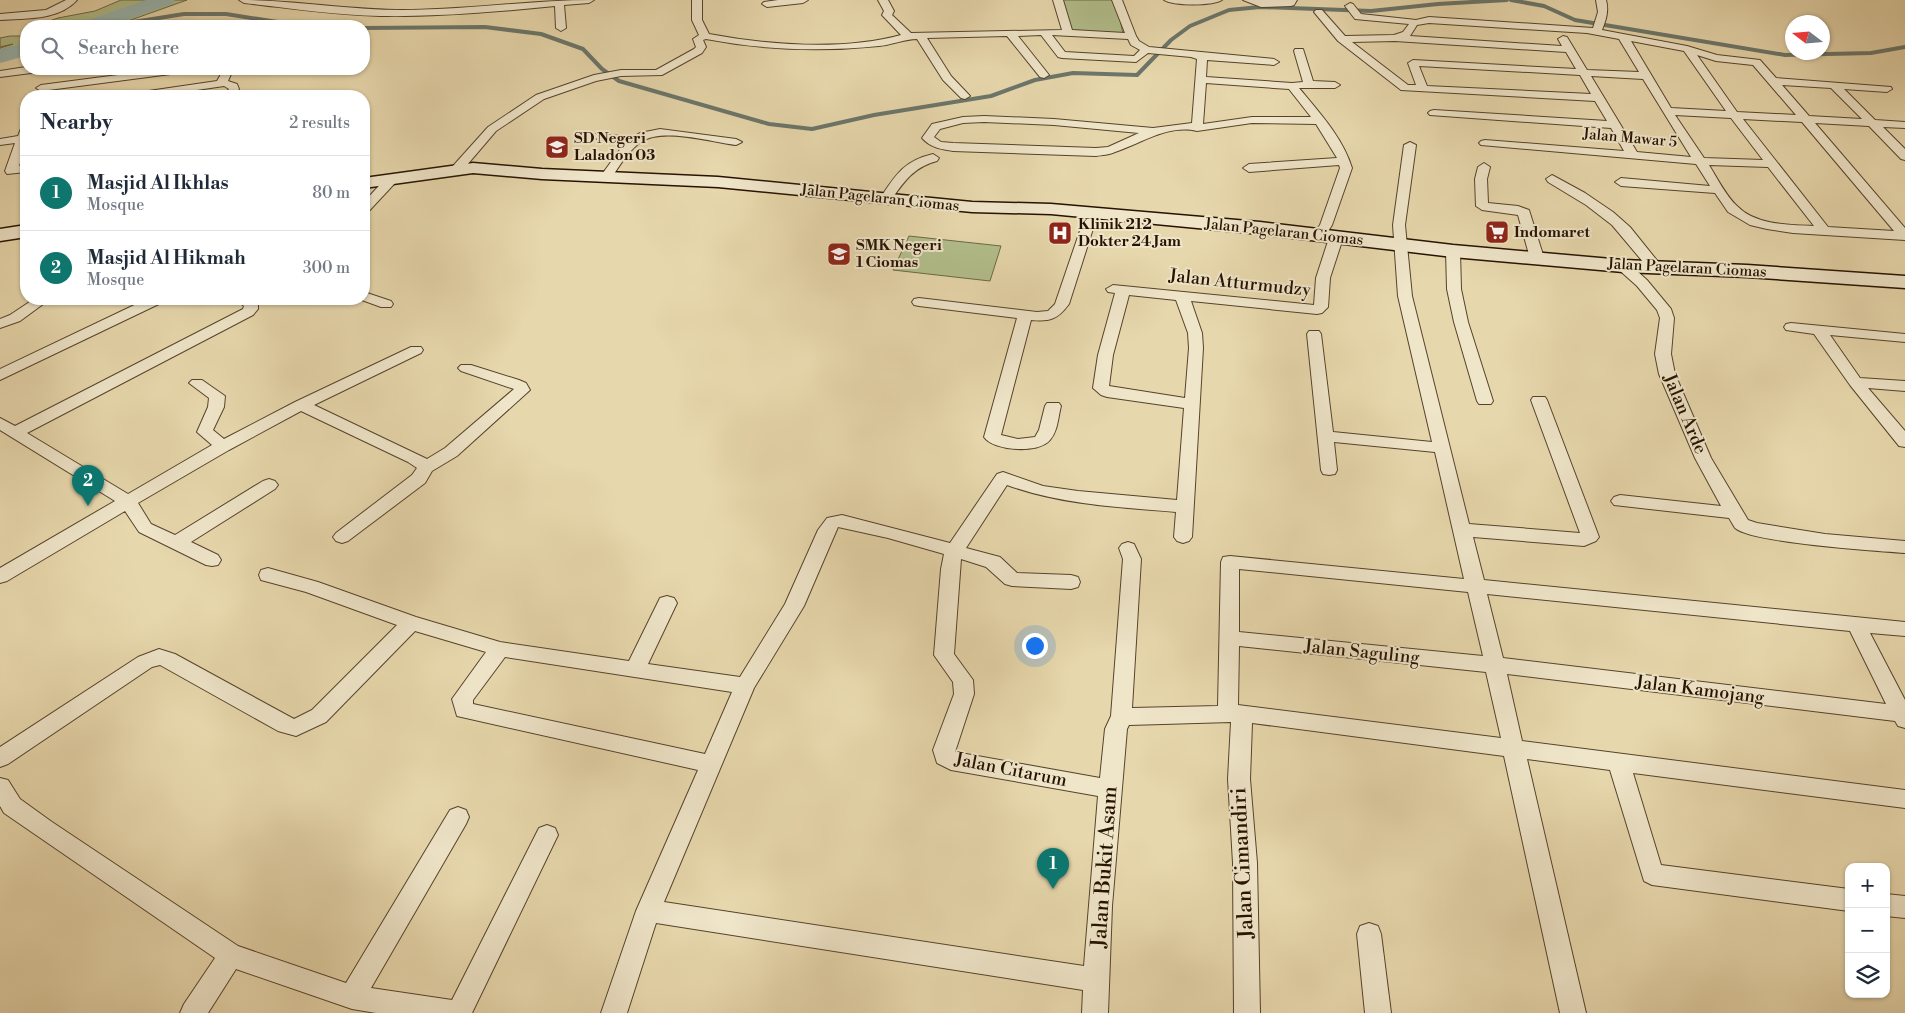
<!DOCTYPE html>
<html lang="en">
<head>
<meta charset="utf-8">
<style>
	body { margin:0; font-family:"Libre Bodoni",serif; background:#f2f2f3; color:#1f2937 }
	.controls { position:absolute; right:15px; bottom:15px; display:grid; overflow:hidden; border-radius:10px; box-shadow:0 1px 4px #0004 }
	.controls button { width:45px; height:45px; display:grid; place-items:center; padding:0; border:0; border-bottom:1px solid #e0e1e3; background:#fff; color:#1f2937; font:25px sans-serif }
	.compass { position:absolute; left:1785px; top:15px; width:45px; height:45px; border-radius:50%; background:#fff; box-shadow:0 1px 4px #0004; rotate:286deg }
	.you { position:absolute; left:1034px; top:645px; width:18px; height:18px; margin:-12px; border:4px solid #fff; border-radius:50%; background:#1a73e8; box-shadow:0 0 0 8px #1a73e833 }
	.badge { display:grid; place-items:center; width:32px; height:32px; border-radius:50%; background:#0f766e; color:#fff; font-size:16px; font-weight:700 }
	.pin { position:absolute; translate:-50% -41px; filter:drop-shadow(0 1px 2px #0008) }
	.pin::after { content:''; position:absolute; top:26px; width:18px; height:15px; background:inherit; clip-path:polygon(0 0,100% 0,50% 100%) }
	.list { margin:0; padding:0; list-style:none }
	h2 { display:flex; justify-content:space-between; align-items:center; height:65px; margin:0; padding:0 20px; font-size:21px }
	h2 small { font-size:16px; font-weight:400; color:#747a83 }
	.list li { display:grid; grid-template-columns:32px 1fr auto; gap:15px; align-items:center; box-sizing:border-box; height:75px; padding:0 20px; border-top:1px solid #e0e1e3 }
	.list b { display:block; font-size:19px; white-space:nowrap }
	.list p { margin:0; font-size:16px; white-space:nowrap; color:#747a83 }
	.list em { font-size:16px; font-style:normal; color:#747a83 }
	.icon { flex:none; width:28px; height:28px; fill:none; stroke:currentColor; stroke-width:2; stroke-linecap:round; stroke-linejoin:round }
	.map { position:relative; flex:none; width:1905px; height:1013px; overflow:hidden }
	.search { position:absolute; background:#fff; box-shadow:0 1px 4px #0004; left:20px; top:20px; width:350px; height:55px; display:flex; align-items:center; gap:12px; box-sizing:border-box; padding:0 18px; border-radius:20px; color:#747a83; font-size:19px }
	.panel { position:absolute; background:#fff; box-shadow:0 1px 4px #0004; left:20px; top:90px; width:350px; height:215px; border-radius:20px }
	.map>svg:first-child { display:block }
	.green { fill:#b2bf8c; stroke:#6c6846 }
	.lines { fill:none; stroke-linecap:round; stroke-linejoin:round }
	.stream { stroke:#6b766b; stroke-width:4 }
	.river { fill:#99b8b2; fill-rule:evenodd }
	.street-casing { stroke:#56432b; stroke-width:2 }
	.secondary-casing { stroke:#261200; stroke-width:3 }
	.street { fill:#efe5c9; fill-rule:evenodd }
	.secondary { fill:#efe5c9; fill-rule:evenodd }
	.labels { text-anchor:middle; dominant-baseline:central; stroke-width:4; stroke-linejoin:round; paint-order:stroke }
	.far-poi-label { font-size:15px; font-weight:bold; fill:#261200; stroke:#efe5c9; text-anchor:start }
	.far-street-label { font-size:15px; fill:#261200; stroke:#efe5c9 }
	.street-label { font-size:18px; fill:#261200; stroke:#efe5c9 }
	.near-street-label { font-size:21px; fill:#261200; stroke:#efe5c9 }
</style>
</head>
<body>
<div class="map">
<svg width="1905" height="1013" viewBox="0 0 1905 1013">
	<rect width="100%" height="100%" fill="#e7d7ac"/>
	<filter id="stains"><feTurbulence type="fractalNoise" baseFrequency=".004" numOctaves="4"/><feColorMatrix values="0 0 0 0 .2 0 0 0 0 .09 0 0 0 0 .02 0 0 0 .5 -.17"/></filter>
	<radialGradient id="worn" r=".72"><stop offset=".6" stop-color="#630" stop-opacity="0"/><stop offset="1" stop-color="#630" stop-opacity=".3"/></radialGradient>
	<!-- green -->
	<g class="green">
		<polygon points="121,0 187,0 114,26 60,26 44,23 58,18 95,11"/>
		<polygon points="1062,0 1116,0 1123,34 1071,33"/>
		<polygon points="10,36 26,36 26,51 0,57 0,48 13,44 0,47 0,38"/>
		<polygon points="909,236 1001,246 990,281 893,270"/>
	</g>
	<g class="lines">
		<!-- stream -->
		<g class="stream">
			<polyline points="1511,0 1544,6 1575,20 1785,55 1871,53 1905,47"/>
			<polyline points="108,26 184,14 226,14 284,23 330,26"/>
			<polyline points="364,28 485,27 541,34 583,49 602,69 619,81 769,124 812,129 874,115 991,96 1035,80 1073,73 1137,75 1171,40 1190,26 1229,10 1260,7 1371,11 1438,4 1507,0"/>
		</g>
		<!-- river -->
		<g class="river">
			<polygon points="146,0 175,0 172,4 109,26 80,26 83,22"/>
			<polygon points="26,43 26,56 0,63 0,49"/>
		</g>
		<!-- street casing -->
		<g class="street-casing">
			<g id="street">
				<path d="M66,0H77C58,21 25,18 0,20V14L46,10Z"/>
				<path d="M239,0C294,0 348,10 403,10C467,10 530,0 594,0L589,3L564,5L566,28L561,31L556,28L555,6C497,12 438,17 380,16C335,15 289,8 244,3Z"/>
				<path d="M692,0H702V20L709,34C768,45 842,51 901,35L882,15L884,11L878,0H888L894,11L892,15L911,33L1062,30L1053,0H1063L1072,30L1125,33L1112,0H1122L1136,36L1139,41L1149,47L1274,59L1279,62L1274,65L1207,60L1206,77L1292,83L1303,82L1294,51L1295,49H1303L1313,81L1335,82L1340,85L1335,88H1299C1319,112 1343,138 1352,168L1332,225L1324,238L1319,239L1312,235L1320,225L1340,168L1339,165L1249,172L1243,168L1249,164L1337,158L1316,124L1252,123L1197,131C1168,124 1142,143 1115,152C1109,155 1102,155 1096,156L953,151C941,149 931,148 922,138L932,124L963,117L984,116L1054,119L1153,128L1192,123L1197,59L1191,57L1148,53L1136,62L1062,58L1058,57L1041,35L1018,36L1049,75L1044,78L1040,77L1007,36L927,38L951,76L970,96L965,99L961,98L943,80L917,39C904,39 892,45 879,46C821,52 763,50 706,39L703,40L706,47L702,53L662,75L621,76L596,81L544,99L496,131L461,172H453L451,169L453,166L488,127L536,95L594,75L621,70H656L694,49L696,47L693,39L699,35L692,20ZM1052,35L1128,39L1131,45L1140,50L1134,56L1065,52ZM1206,83L1289,89L1311,117H1252L1203,124ZM984,122L1054,125L1139,133L1108,147L1096,148L953,143L941,142L934,137L940,129L963,123Z"/>
				<polygon points="778,0 808,0 803,3 767,7 762,4 764,2"/>
				<path d="M1164,0H1222C1213,6 1173,6 1164,0Z"/>
				<polygon points="1243,0 1297,0 1294,5 1291,6 1261,7"/>
				<path d="M1596,0H1606C1609,11 1606,20 1602,30L1687,46L1717,55L1760,60L1776,78L1891,87L1892,89L1887,92L1844,89L1875,120L1905,122V128L1883,127L1905,149V160L1901,159L1869,126L1815,123L1905,228V240L1793,233L1767,229L1750,225L1728,212L1715,193L1621,186L1615,182L1621,178L1710,186L1696,164L1481,145L1479,143L1481,141L1485,140L1624,151L1611,128L1430,115L1428,113L1430,111L1434,110L1607,121L1595,101L1401,90L1338,41L1314,12L1316,10H1322L1345,36L1394,35L1403,32L1409,24L1355,19L1345,6L1350,3L1353,4L1361,14L1416,20L1429,17L1593,28L1598,12ZM1429,23L1587,33L1619,39L1639,72L1587,70L1567,37L1563,36L1558,39L1562,46L1410,36L1417,25ZM1395,41L1566,52L1576,69L1413,60L1408,63L1416,85H1408L1352,42ZM1631,41L1684,51L1726,111L1671,108ZM1697,55L1716,61L1753,65L1796,115L1737,112ZM1419,66L1580,75L1591,94L1427,86ZM1591,76L1643,79L1691,157L1637,152ZM1782,85L1831,88L1862,119L1809,116ZM1675,115L1731,118L1763,160L1704,158ZM1743,119L1802,122L1894,231L1828,227ZM1709,165L1768,167L1814,226C1789,225 1755,225 1737,206C1726,196 1717,178 1709,165Z"/>
				<polygon points="26,67 44,69 39,72 0,77 0,71"/>
				<polygon points="164,69 191,69 186,72 41,91 36,88 41,85"/>
				<polygon points="219,69 229,69 231,74 228,81 237,84 239,89 234,96 224,96 229,89 224,86 156,96 130,96 135,93 217,81 221,74"/>
				<polygon points="26,125 26,144 19,166 26,164 26,172 7,174 5,171 15,143 0,145 0,139 18,136 22,126"/>
				<path d="M660,129L736,139L742,142L736,145C712,142 662,127 641,142C628,151 620,165 610,180H602L600,177L624,144L594,138L592,136L594,134L621,136L630,139L640,133Z"/>
				<path d="M1410,142L1416,145L1405,225L1412,296L1469,524L1580,533L1531,400L1533,397H1545L1547,400L1599,537L1596,541L1584,546L1473,537L1484,580L1905,622V636L1870,633L1905,700V728L1898,726L1895,721L1507,674L1522,741L1905,790V808L1633,773L1661,865L1849,889V911L1652,885L1644,881L1610,770L1527,759L1586,1013H1560L1504,756L1252,723L1250,779L1257,863L1260,1013H1234L1233,863L1228,779L1231,722L1129,725L1127,729L1112,906L1108,1013H1082L1083,990L656,923L627,1013H601L636,911L698,770L457,716L452,699L486,652L415,631L326,722L296,736L278,731L160,665L152,667L8,764L0,767V747L138,657L159,649L175,654L294,719L312,710L397,625L306,592L261,580L259,575L261,570L268,568L318,582L416,617L500,642L629,661L660,598L667,596L674,598L677,603L648,664L740,677L785,604L818,530L827,518L842,515L950,543L997,474L1003,472L1043,486L1078,491L1177,500L1184,408L1107,397L1101,395L1093,388L1098,355L1115,293L1108,292L1106,289L1113,285L1314,305L1316,278L1329,238L1336,234L1341,235L1343,238L1330,278L1328,307L1322,313L1317,314L1191,301L1202,333L1203,348L1192,537L1189,541L1183,543L1177,541L1174,537L1176,512C1118,507 1062,505 1007,485L966,548L1000,557L1017,573L1071,575L1078,577L1080,582L1078,587L1071,589L1012,586L1005,584L986,567L961,559L954,654L973,680L974,694L955,752L1100,778L1105,729L1111,716L1123,559L1119,548L1122,544L1128,542L1134,544L1141,559L1132,708L1218,706L1221,562L1223,557L1230,556L1464,579L1435,452L1334,442L1337,470L1335,474L1329,475L1323,474L1321,470L1307,334L1309,331H1319L1321,334L1333,432L1432,442L1398,296L1393,225L1404,145ZM1129,295L1176,300L1188,333L1189,348L1185,398L1109,386L1113,355ZM838,527L888,538L944,554L941,569L934,655L953,682L954,694L933,750L937,763L951,770L1098,796L1084,966L664,902L754,688L804,606ZM1239,569L1468,592L1483,656L1239,632ZM1487,594L1850,631L1886,704L1503,658ZM1239,646L1486,672L1501,738L1238,705ZM505,657L732,692L705,754L473,704V700Z"/>
				<path d="M933,154L939,158L937,161C913,167 903,183 889,203H881L879,200C895,176 903,161 933,154Z"/>
				<polygon points="1484,163 1490,167 1487,179 1488,203 1518,206 1529,210 1544,258 1542,261 1537,262 1530,258 1518,215 1482,210 1476,206 1475,179 1478,167"/>
				<polygon points="392,175 398,179 396,182 368,212 364,213 364,202 388,176"/>
				<polygon points="1552,175 1585,193 1613,212 1630,227 1659,263 1661,266 1659,269 1649,269 1612,225 1586,205 1548,182 1546,179"/>
				<path d="M1092,209L1098,213L1069,304C1058,319 1050,322 1031,320L1001,435L1018,439L1035,437L1039,430L1045,406L1047,403H1059L1061,406C1058,417 1058,431 1050,440C1039,454 993,451 984,437L1017,318L919,306L914,305L912,302L914,299L919,298L1037,312L1048,311L1055,304L1086,213Z"/>
				<polygon points="1453,247 1460,251 1461,289 1468,322 1493,401 1491,404 1479,404 1477,401 1454,322 1447,289 1446,251"/>
				<path d="M1623,262L1628,263L1647,280L1671,309L1674,318L1671,354L1675,374L1711,458L1748,520L1757,523L1825,534L1905,541V553C1877,551 1752,543 1735,528C1733,525 1731,521 1729,518L1614,505L1611,501L1614,497L1620,495L1721,506L1695,458L1659,374L1655,354L1660,318L1657,310L1637,286L1618,269L1616,266Z"/>
				<polygon points="364,292 391,301 393,304 391,307 381,307 359,299 364,299"/>
				<polygon points="34,299 50,299 20,321 0,328 0,319 10,315"/>
				<polygon points="147,299 165,299 163,302 0,380 0,369"/>
				<polygon points="236,299 252,299 258,305 258,309 253,315 27,433 128,494 212,445 197,432 208,407 209,398 189,383 192,380 202,380 225,396 224,407 213,430 224,439 295,402 411,347 421,347 423,350 421,353 314,405 427,459 445,448 514,389 461,371 458,368 461,365 471,365 519,380 526,383 530,390 457,456 432,471 425,483 348,541 342,543 336,541 333,537 336,533 412,475 417,468 408,462 301,411 229,450 138,503 151,524 175,535 263,481 269,479 275,481 278,485 275,489 191,542 218,555 221,560 218,565 212,566 206,565 139,532 125,511 7,581 0,583 0,568 115,501 0,430 0,418 15,426 243,309 244,306"/>
				<polygon points="1791,323 1905,334 1905,342 1830,335 1860,378 1905,381 1905,391 1868,388 1905,431 1905,447 1899,446 1850,385 1814,334 1786,330 1784,327 1786,324"/>
				<polygon points="0,778 8,780 20,799 52,822 238,946 346,983 450,810 458,807 466,810 469,817 466,824 371,988 452,1000 539,828 547,825 555,828 558,835 472,1013 376,1013 352,1009 236,969 208,1013 180,1013 184,1004 215,958 4,813 0,806"/>
				<polygon points="1886,894 1905,896 1905,918 1886,916"/>
				<polygon points="1369,923 1378,926 1381,934 1391,1013 1365,1013 1357,934 1360,926"/>
			</g>
		</g>
		<!-- secondary casing -->
		<g class="secondary-casing">
			<g id="secondary">
				<polygon points="473,163 542,169 718,177 972,202 1051,204 1260,222 1453,245 1623,260 1747,265 1905,276 1905,288 1747,277 1623,272 1453,257 1260,234 1051,214 972,212 718,187 542,179 473,173 364,188 364,178"/>
				<polygon points="26,225 26,237 0,241 0,229"/>
			</g>
		</g>
		<!-- street -->
		<use href="#street" class="street"/>
		<!-- secondary -->
		<use href="#secondary" class="secondary"/>
	</g>
	<!-- icons -->
	<defs>
		<g id="school-square" transform="scale(1.25)"><rect x="-9" y="-9" width="18" height="18" rx="4" fill="#8f2418" stroke="#efe5c9"/><path d="M0-5L7-2L0 1L-7-2ZM-4 1L0 2.5L4 1V4Q0 6-4 4Z" fill="#fff"/></g>
		<g id="supermarket-square" transform="scale(1.25)"><rect x="-9" y="-9" width="18" height="18" rx="4" fill="#8f2418" stroke="#efe5c9"/><path d="M-6-5.5h2.5l.6 2H6L4.5 2H-2.5L-4.4-4H-6ZM-1.5 3.2a1.3 1.3 0 1 0 .1 0ZM3 3.2a1.3 1.3 0 1 0 .1 0Z" fill="#fff"/></g>
		<g id="hospital-square" transform="scale(1.25)"><rect x="-9" y="-9" width="18" height="18" rx="4" fill="#8f2418" stroke="#efe5c9"/><path d="M-5-5h3v3.5h4V-5h3V5h-3V1.5h-4V5h-3Z" fill="#fff"/></g>
	</defs>
	<g fill-rule="evenodd">
		<use href="#school-square" x="557" y="147"/>
		<use href="#supermarket-square" x="1497" y="232"/>
		<use href="#hospital-square" x="1060" y="233"/>
		<use href="#school-square" x="839" y="254"/>
	</g>
	<g class="labels">
		<!-- far-poi labels -->
		<g class="far-poi-label">
			<text x="574" y="138">SD Negeri<tspan x="574" dy="17">Laladon 03</tspan></text>
			<text x="1078" y="224">Klinik 212<tspan x="1078" dy="17">Dokter 24 Jam</tspan></text>
			<text x="1514" y="232">Indomaret</text>
			<text x="856" y="245">SMK Negeri<tspan x="856" dy="17">1 Ciomas</tspan></text>
		</g>
		<!-- far-street labels -->
		<g class="far-street-label">
			<text transform="translate(1630 138) rotate(5)">Jalan Mawar 5</text>
			<text transform="translate(880 198) rotate(6)">Jalan Pagelaran Ciomas</text>
			<text transform="translate(1284 232) rotate(6)">Jalan Pagelaran Ciomas</text>
			<text transform="translate(1687 268) rotate(3)">Jalan Pagelaran Ciomas</text>
		</g>
		<!-- street labels -->
		<g class="street-label">
			<text transform="translate(1240 283) rotate(6)">Jalan Atturmudzy</text>
			<text transform="translate(1685 414) rotate(67)">Jalan Arde</text>
			<text transform="translate(1362 652) rotate(6)">Jalan Saguling</text>
			<text transform="translate(1700 690) rotate(7)">Jalan Kamojang</text>
			<text transform="translate(1011 770) rotate(11)">Jalan Citarum</text>
		</g>
		<!-- near-street labels -->
		<g class="near-street-label">
			<text transform="translate(1243 863) rotate(-93)">Jalan Cimandiri</text>
			<text transform="translate(1105 867) rotate(-86)">Jalan Bukit Asam</text>
		</g>
	</g>
	<rect width="100%" height="100%" filter="url(#stains)"/>
	<rect width="100%" height="100%" fill="url(#worn)"/>
</svg>
<div class="controls">
<button>+</button>
<button>−</button>
<button><svg class="icon" aria-label="layers" viewBox="0 0 24 24"><path d="M12 4l9 5-9 5-9-5zM3 14l9 5 9-5"/></svg></button>
</div>
<svg class="compass" viewBox="-18 -18 36 36"><path d="M0-13l5 13h-10z" fill="#e53935"/><path d="M0 13l5-13h-10z" fill="#747a83"/></svg>
<div class="you"></div>
<div class="pin badge" style="left:1053px;top:889px">1</div>
<div class="pin badge" style="left:88px;top:506px">2</div>
<div class="search"><svg class="icon" aria-label="search" viewBox="0 0 24 24"><circle cx="10" cy="10" r="6"/><path d="M15 15l6 6"/></svg>Search here</div>
<section class="panel">
<h2>Nearby<small>2 results</small></h2>
<ul class="list">
<li><span class="badge">1</span><div><b>Masjid Al Ikhlas</b><p>Mosque</p></div><em>80 m</em></li>
<li><span class="badge">2</span><div><b>Masjid Al Hikmah</b><p>Mosque</p></div><em>300 m</em></li>
</ul>
</section>
</div>
</body>
</html>
